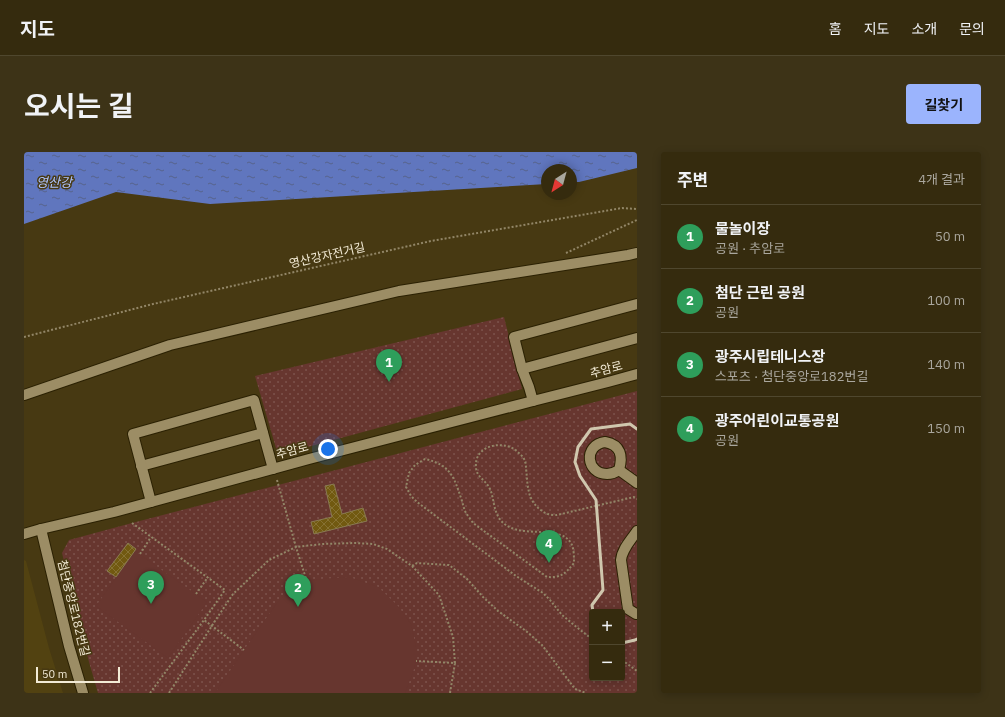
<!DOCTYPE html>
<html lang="ko">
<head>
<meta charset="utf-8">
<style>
	body { margin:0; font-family:"IBM Plex Sans","Noto Sans KR",sans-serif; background:#3d3317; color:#f1f3f6 }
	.controls { position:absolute; right:12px; bottom:12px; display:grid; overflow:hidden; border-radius:4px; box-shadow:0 2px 10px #0003 }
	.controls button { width:36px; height:36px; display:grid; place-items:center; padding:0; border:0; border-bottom:1px solid #4f472e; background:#352b0e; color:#f1f3f6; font:20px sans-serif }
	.compass { position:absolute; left:517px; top:12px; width:36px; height:36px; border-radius:50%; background:#352b0e; box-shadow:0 2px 10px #0003; rotate:216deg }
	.scale { position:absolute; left:12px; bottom:10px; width:84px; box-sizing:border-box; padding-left:4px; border:2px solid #f3ebd6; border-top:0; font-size:11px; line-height:14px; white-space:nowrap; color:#f3ebd6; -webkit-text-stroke:3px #473912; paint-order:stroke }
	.you { position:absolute; left:304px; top:297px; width:14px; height:14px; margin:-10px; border:3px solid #fff; border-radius:50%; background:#1a73e8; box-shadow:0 0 0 6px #1a73e833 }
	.badge { display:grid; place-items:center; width:26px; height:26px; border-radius:50%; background:#9bb4fd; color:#fff; font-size:13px; font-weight:700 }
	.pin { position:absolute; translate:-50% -33px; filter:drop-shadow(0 1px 2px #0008) }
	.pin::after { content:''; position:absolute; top:21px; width:14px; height:12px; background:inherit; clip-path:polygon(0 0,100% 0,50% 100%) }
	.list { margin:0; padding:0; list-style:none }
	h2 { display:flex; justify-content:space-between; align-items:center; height:52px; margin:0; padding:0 16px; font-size:17px }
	h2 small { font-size:13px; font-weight:400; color:#aaa79e }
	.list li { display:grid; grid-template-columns:26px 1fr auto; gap:12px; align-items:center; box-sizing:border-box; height:64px; padding:0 16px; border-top:1px solid #4f472e }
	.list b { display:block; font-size:15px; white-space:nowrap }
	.list p { margin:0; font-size:13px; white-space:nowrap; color:#aaa79e }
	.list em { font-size:13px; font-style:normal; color:#aaa79e }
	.map { position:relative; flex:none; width:613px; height:541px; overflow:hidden; border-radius:4px }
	header { display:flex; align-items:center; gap:24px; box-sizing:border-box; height:56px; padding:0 20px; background:#352b0e; border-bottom:1px solid #4f472e }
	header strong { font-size:19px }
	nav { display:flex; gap:22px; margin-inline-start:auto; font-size:14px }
	.intro { display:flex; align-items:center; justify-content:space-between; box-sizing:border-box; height:96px; padding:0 24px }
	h1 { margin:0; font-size:28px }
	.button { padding:10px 18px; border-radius:4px; background:#9bb4fd; color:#111; font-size:14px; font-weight:700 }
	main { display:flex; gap:24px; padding:0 24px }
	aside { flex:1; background:#352b0e; border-radius:4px; box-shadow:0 2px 10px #0003 }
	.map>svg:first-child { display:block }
	.built { fill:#524211 }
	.park { fill:url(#park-dots); fill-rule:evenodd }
	.pitch { fill:#67362f }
	.water { fill:url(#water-ripples) }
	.building { fill:url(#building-cross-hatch); stroke:#897a52 }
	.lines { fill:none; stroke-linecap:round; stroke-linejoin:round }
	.minor-casing { stroke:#2b2103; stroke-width:12 }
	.path { stroke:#928667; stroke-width:2; stroke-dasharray:2 2; stroke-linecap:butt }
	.minor { stroke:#9c8d65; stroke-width:10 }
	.rail { stroke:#d0c7ae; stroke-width:3 }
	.labels { text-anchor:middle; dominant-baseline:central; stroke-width:3; stroke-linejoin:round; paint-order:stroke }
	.street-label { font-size:12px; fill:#f3ebd6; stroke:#473912 }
	.water-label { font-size:13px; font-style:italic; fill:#aec3fe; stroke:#473912 }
</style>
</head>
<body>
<header>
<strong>지도</strong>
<nav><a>홈</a><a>지도</a><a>소개</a><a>문의</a></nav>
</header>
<div class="intro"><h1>오시는 길</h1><a class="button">길찾기</a></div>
<main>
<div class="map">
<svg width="613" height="541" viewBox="0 0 613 541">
	<defs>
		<pattern id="park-dots" width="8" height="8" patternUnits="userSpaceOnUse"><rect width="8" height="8" fill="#67362f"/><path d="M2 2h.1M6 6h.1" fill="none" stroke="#7d534c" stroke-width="1.8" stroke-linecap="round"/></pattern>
		<pattern id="water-ripples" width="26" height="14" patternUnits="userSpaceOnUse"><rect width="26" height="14" fill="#6076be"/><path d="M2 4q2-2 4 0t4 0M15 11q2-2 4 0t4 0" fill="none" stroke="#57638c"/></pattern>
		<pattern id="building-cross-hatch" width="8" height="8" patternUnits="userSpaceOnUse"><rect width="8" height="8" fill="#715910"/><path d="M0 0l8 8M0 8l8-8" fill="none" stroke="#867132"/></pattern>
	</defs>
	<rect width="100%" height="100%" fill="#473912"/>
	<!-- built -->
	<polygon class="built" points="0,408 2,409 25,496 39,541 0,541"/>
	<!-- park -->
	<g class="park">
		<polygon points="480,165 498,237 254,303 231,224"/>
		<path d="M613,239V541H74L65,510L38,401L45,388L108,371L312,318ZM568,460H598V526H568Z"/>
	</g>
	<!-- pitch -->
	<g class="pitch">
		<polygon points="111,399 183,450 144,506 72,454"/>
		<polygon points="325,425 354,435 374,454 387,472 392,495 392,509 390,517 381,541 191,541 220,498 253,451 259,445 283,430 297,427"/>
	</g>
	<!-- water -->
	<polygon class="water" points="0,0 613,0 613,16 555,30 547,30 547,18 523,18 523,32 186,52 92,40 0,72"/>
	<!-- building -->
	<g class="building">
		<polygon points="310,332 318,362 339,356 343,369 290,382 287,370 308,365 301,334"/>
		<polygon points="104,391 112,397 92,425 83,419"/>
	</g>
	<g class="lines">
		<!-- minor casing -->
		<g class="minor-casing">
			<g id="minor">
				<polyline points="498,217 613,186"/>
				<polyline points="0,243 146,193 375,139 604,103 613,101"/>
				<polyline points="509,249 505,235 498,217 490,185 613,152"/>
				<path d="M581,290C597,293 599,304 595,318C592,320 588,322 583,322C562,322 559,293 581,290Z"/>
				<polyline points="117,314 239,281"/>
				<polyline points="595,318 613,331"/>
				<polyline points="127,350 109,282 230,248 249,317"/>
				<polyline points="17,377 45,494 59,541"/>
				<path d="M613,379C607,388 598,397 597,408L604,457L612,462H613"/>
				<polyline points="0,382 17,377 90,360 285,307 509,249 584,230 613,222"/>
			</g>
		</g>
		<!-- path -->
		<g class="path">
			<polyline points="542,101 613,68"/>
			<polyline points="0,185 129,152 407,89 598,56 613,57"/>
			<polyline points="253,328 272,395 298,392 331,391 349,392 363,397 388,414 393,411 425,413 443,427 459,445 474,459 502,479 518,493 551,537 562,541"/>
			<polyline points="108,371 201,438 180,468 220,498"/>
			<polyline points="116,402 127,385"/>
			<polyline points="388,414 415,443 429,485 431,511 392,509"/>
			<polyline points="172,442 184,425"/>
			<path d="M568,487L555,477L538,463L526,448L519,441L492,424L393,350L387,344L382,335L385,321L391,313L401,307C427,313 430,325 438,349C439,353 440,357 442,361C444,364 447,368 449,371L523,425C537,426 541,422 550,411C550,405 550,398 548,393C537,369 491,391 475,366C469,356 470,346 466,337C462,328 452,325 452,315C450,295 475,288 490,297C493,299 496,302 499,305C501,308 502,312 502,316C503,324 503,333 505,340C507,350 515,359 524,362C527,363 531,363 533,363L610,345L613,347"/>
			<polyline points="598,508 613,519"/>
			<polyline points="126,541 180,468"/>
			<polyline points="145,541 191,469 209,442 245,408 272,395 283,430"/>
			<polyline points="426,541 431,511"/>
		</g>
		<!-- minor -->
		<use href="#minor" class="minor"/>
		<!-- rail -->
		<g class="rail">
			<polyline points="569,460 568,453 579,438 572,348 556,324 551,310 554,295 567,277 606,272 613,277"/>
			<polyline points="598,491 611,488 613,487"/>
		</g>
	</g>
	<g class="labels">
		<!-- street labels -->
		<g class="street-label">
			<text transform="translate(303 103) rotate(-13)">영산강자전거길</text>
			<text transform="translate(582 217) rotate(-15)">추암로</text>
			<text transform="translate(268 298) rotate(-15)">추암로</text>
			<text transform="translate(50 456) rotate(76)">첨단중앙로182번길</text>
		</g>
		<!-- water labels -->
		<g class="water-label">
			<text x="30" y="30">영산강</text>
		</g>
	</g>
</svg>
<div class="controls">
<button>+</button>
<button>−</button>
</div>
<svg class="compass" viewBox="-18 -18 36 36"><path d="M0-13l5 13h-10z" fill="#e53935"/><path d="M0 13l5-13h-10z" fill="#aaa79e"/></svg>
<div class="scale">50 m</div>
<div class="you"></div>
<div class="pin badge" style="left:365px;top:230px;background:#2e9e5b">1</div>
<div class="pin badge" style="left:274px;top:455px;background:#2e9e5b">2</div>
<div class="pin badge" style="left:127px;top:452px;background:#2e9e5b">3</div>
<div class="pin badge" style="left:525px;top:411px;background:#2e9e5b">4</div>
</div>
<aside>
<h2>주변<small>4개 결과</small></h2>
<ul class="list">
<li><span class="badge" style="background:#2e9e5b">1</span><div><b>물놀이장</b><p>공원 · 추암로</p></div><em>50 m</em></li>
<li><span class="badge" style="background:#2e9e5b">2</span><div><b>첨단 근린 공원</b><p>공원</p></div><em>100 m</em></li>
<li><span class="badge" style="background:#2e9e5b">3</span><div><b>광주시립테니스장</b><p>스포츠 · 첨단중앙로182번길</p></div><em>140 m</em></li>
<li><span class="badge" style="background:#2e9e5b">4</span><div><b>광주어린이교통공원</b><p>공원</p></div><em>150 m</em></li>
</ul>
</aside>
</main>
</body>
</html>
